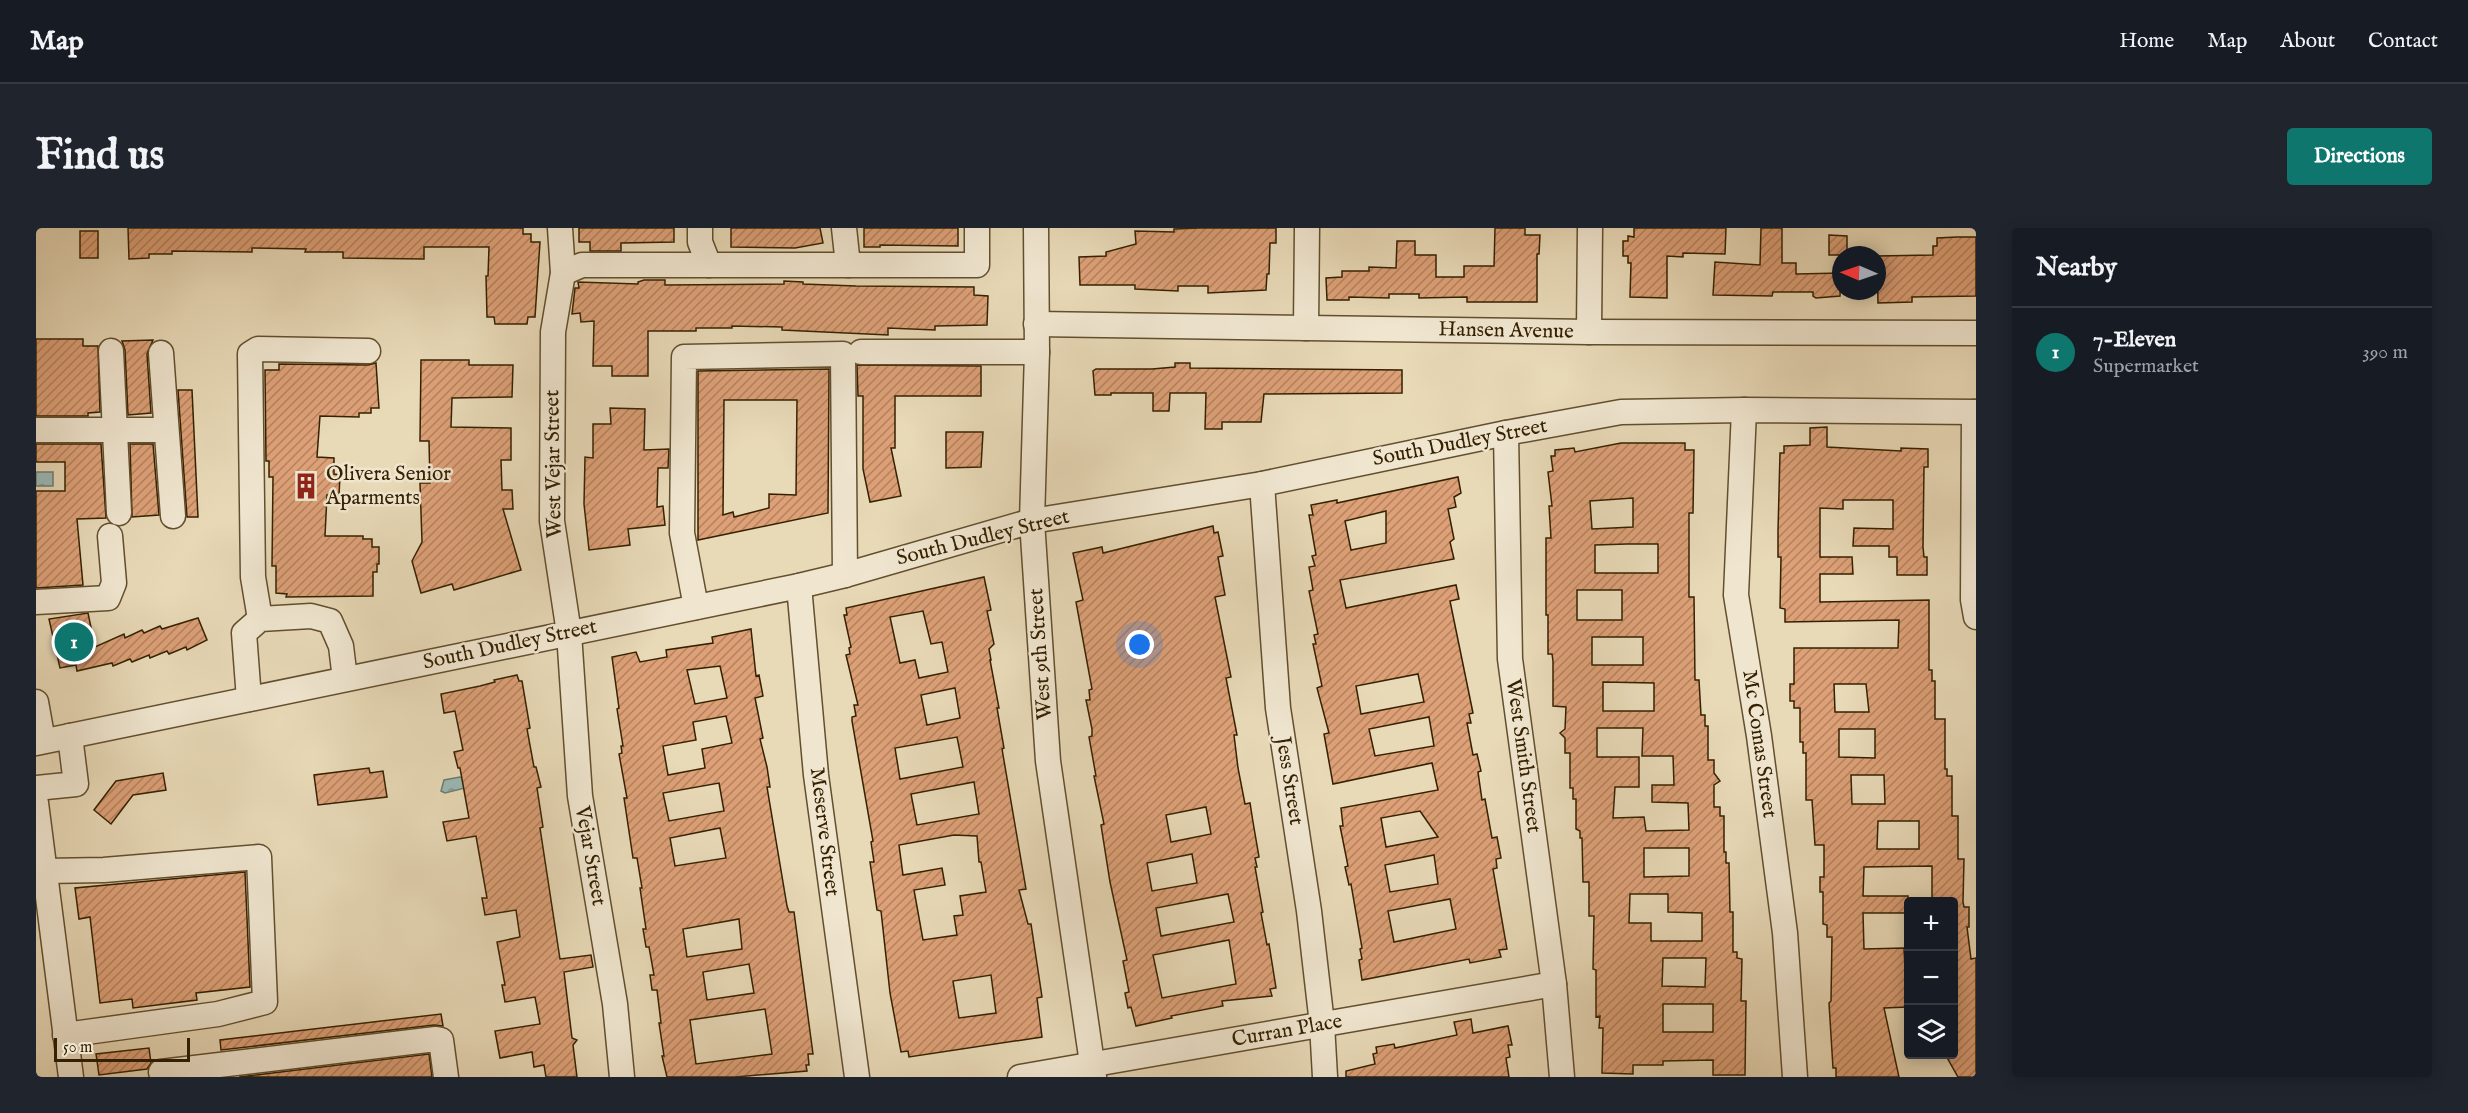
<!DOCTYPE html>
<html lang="en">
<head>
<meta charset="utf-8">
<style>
	body { margin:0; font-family:"IM FELL English",serif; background:#20242c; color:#f1f3f6 }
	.controls { position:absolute; right:18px; bottom:18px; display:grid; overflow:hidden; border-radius:6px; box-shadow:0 3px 15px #0003 }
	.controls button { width:54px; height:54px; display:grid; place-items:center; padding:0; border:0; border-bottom:2px solid #363941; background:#171b24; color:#f1f3f6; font:30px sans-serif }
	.compass { position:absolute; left:1796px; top:18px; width:54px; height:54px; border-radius:50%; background:#171b24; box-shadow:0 3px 15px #0003; rotate:272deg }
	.scale { position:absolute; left:18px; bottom:15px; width:136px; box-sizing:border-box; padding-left:6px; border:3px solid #352101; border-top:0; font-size:16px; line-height:21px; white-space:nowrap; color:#352101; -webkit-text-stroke:4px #f0e6d0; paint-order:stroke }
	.you { position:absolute; left:1104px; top:417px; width:21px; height:21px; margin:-15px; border:4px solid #fff; border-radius:50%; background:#1a73e8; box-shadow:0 0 0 9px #1a73e833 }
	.badge { display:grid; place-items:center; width:39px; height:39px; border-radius:50%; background:#0f766e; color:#fff; font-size:20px; font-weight:700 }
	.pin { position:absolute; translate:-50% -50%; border:3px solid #fff; box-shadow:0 2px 6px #0006 }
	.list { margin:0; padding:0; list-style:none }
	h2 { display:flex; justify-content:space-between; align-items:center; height:78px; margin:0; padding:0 24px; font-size:26px }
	h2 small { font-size:20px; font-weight:400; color:#9ea1a6 }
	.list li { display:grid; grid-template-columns:39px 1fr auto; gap:18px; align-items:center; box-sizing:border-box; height:90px; padding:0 24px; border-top:2px solid #363941 }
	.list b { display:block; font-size:22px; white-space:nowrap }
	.list p { margin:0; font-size:20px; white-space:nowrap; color:#9ea1a6 }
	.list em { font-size:20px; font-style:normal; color:#9ea1a6 }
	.icon { flex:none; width:33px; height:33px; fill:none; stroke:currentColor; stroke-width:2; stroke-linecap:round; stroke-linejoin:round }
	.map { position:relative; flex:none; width:1940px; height:849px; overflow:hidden; border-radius:6px }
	header { display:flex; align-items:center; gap:36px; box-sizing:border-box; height:84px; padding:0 30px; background:#171b24; border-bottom:2px solid #363941 }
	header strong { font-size:28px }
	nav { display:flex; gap:33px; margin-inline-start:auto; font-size:21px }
	.intro { display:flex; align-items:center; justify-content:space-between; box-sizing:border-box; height:144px; padding:0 36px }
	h1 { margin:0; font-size:42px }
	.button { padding:15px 27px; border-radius:6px; background:#0f766e; color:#fff; font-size:21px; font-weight:700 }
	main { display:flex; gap:36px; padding:0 36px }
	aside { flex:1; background:#171b24; border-radius:6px; box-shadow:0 3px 15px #0003 }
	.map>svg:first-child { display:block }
	.water { fill:url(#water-ripples); stroke:#717c6e; stroke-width:1.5 }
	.building { fill:url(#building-hatch); stroke:#352101; stroke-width:1.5; fill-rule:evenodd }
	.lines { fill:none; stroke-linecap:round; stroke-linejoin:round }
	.minor-casing { stroke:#624f2e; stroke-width:27 }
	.minor { stroke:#f0e6d0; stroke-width:24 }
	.labels { text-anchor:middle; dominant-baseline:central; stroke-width:5; stroke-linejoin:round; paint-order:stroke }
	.street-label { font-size:21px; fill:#352101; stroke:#f0e6d0 }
	.poi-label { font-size:21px; fill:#352101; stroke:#f0e6d0; text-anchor:start }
</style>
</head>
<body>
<header>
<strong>Map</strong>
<nav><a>Home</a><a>Map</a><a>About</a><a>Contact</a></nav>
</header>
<div class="intro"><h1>Find us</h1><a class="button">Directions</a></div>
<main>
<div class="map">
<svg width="1940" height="849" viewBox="0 0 1940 849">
	<defs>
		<pattern id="water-ripples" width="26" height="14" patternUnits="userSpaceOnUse" patternTransform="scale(1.5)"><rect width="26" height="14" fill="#99b9b6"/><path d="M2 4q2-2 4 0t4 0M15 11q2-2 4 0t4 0" fill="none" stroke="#7e9692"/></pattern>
		<pattern id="building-hatch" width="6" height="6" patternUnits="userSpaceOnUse" patternTransform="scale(1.5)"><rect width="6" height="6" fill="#dda077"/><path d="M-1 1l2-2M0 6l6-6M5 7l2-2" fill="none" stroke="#b4825f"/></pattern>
	</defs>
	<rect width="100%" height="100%" fill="#e8d9b7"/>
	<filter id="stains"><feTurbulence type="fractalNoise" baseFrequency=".00333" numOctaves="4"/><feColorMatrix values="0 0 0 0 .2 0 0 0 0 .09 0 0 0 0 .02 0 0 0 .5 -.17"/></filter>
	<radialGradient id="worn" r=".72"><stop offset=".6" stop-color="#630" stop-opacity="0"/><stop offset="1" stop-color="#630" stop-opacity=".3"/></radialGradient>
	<!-- water -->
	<g class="water">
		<rect x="0" y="244" width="17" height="14"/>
		<polygon points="424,549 427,550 429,560 409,565 405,563 408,552"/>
	</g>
	<!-- building -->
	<g class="building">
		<polygon points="92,0 487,0 487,6 495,6 495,14 504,14 499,89 492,89 491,96 459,96 458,89 451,89 450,48 452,48 453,19 388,19 388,31 307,30 307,24 269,24 270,21 216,20 216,24 136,23 136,26 113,26 113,30 93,31"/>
		<polygon points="543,0 638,0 638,14 585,15 585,23 554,23 554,14 543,14"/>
		<polygon points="695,0 784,0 787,15 759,20 695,19"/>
		<polygon points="828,0 922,0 922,18 844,17 844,19 828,19"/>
		<polygon points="1164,0 1240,0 1240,15 1234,15 1233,46 1231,46 1230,62 1172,65 1172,58 1142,58 1142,63 1099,61 1099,57 1044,57 1043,29 1070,28 1070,24 1100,16 1099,3 1138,4 1138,1"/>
		<polygon points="1459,0 1489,0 1489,7 1504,7 1503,26 1501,26 1501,74 1431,74 1431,69 1383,70 1383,66 1353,66 1353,70 1313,69 1313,72 1291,72 1290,50 1306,49 1306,43 1333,43 1333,39 1360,40 1361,13 1379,13 1379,27 1400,27 1400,49 1428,49 1428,38 1458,38"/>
		<polygon points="1598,0 1690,0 1689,26 1647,25 1647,29 1631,28 1631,70 1594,69 1595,35 1592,35 1592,28 1587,28 1587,13 1592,13 1592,8 1598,9"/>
		<polygon points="1725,0 1746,0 1746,35 1760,35 1760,46 1805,45 1804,68 1780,70 1777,68 1777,64 1737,64 1736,68 1677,67 1679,34 1724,37"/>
		<rect x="44" y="3" width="18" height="27"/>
		<polygon points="1793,7 1811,8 1811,27 1793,27"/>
		<polygon points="1921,9 1940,9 1940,68 1876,69 1876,74 1842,75 1841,28 1897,27 1897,18 1901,18 1901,10"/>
		<polygon points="608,52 629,52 629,57 748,56 748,53 767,54 767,56 820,58 938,59 938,67 952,68 951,97 899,98 899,102 852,100 852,107 746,102 746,99 696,98 696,100 660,100 660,103 612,103 612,148 576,148 576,138 557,138 558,93 545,94 544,85 536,86 539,60 543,60 542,54 602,56 602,54"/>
		<polygon points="0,111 47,111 47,118 62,118 64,184 52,185 52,188 0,188"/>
		<polygon points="117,112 111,126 115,185 92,187 89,122 86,113"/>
		<polygon points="385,132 433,132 433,137 477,137 476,169 416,170 415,199 475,200 475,232 465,232 466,262 476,262 477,281 467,281 485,342 418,362 416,356 385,365 376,333 386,314 384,255 394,255 393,213 384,213"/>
		<polygon points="340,135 343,180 335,180 335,185 323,185 323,189 284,188 281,229 298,230 298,246 304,247 303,268 291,267 289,308 327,308 327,311 336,311 336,319 343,319 343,336 341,336 341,344 337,344 337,368 250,369 251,366 240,365 240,338 236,338 237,249 233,249 233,233 230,233 229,142 243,142 243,136 332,137"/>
		<polygon points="1139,135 1154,135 1154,140 1366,142 1366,165 1228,166 1225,194 1186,194 1186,201 1169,201 1170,165 1134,165 1133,183 1117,183 1117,165 1075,165 1075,167 1059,167 1057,143 1060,141 1116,141 1139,139"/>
		<polygon points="821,137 945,138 945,168 859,168 859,220 855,220 865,268 834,274 827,241 827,168 822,168"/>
		<path d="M793,141L792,285L662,312V143ZM688,172H761L760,267L733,266V280L698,289L697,284L687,287Z"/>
		<polygon points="142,162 156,162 162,289 151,289"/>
		<polygon points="574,180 609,181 608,222 633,221 632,240 622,240 621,279 627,278 629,297 592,301 594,317 553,322 548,276 549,229 557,230 557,196 575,196"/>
		<path d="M1791,199V219L1865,223V220L1892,221V239H1888L1887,319L1888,329H1891V347H1861V329H1853V318H1817L1818,300L1857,301V272H1807V281L1784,280V329H1816L1817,346H1784V374L1893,372V442H1896V453H1899V491H1909V541H1911V548H1916V588H1922V631H1928L1927,674L1928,679H1933V699H1931L1935,731L1940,730V849H1922L1909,826H1917V674H1896V638L1828,639L1827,668H1872V685H1827L1828,721L1868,720L1871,779L1848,780L1863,849H1800V840H1797L1793,775L1795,773L1796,709H1791V697L1787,696V664H1784V649H1788V617H1779L1776,572H1770V525H1767V514H1764V480H1758V473H1754V456H1758V420H1862L1863,392L1749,394V381L1744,380L1745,329H1742V303L1744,225H1748V218L1774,217V200ZM1798,456H1830L1833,484H1799ZM1803,501H1839V530L1803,529ZM1815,547H1848L1849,576H1816ZM1842,593H1883V621H1841Z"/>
		<polygon points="910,204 947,204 945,239 910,240"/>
		<path d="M1585,215H1649V222H1658L1657,285H1653V369H1658L1659,452H1663L1665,487H1669V498H1672V532H1678V545L1684,553L1678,557V579H1684V588H1688V624H1690V635H1693L1694,684H1697V724H1701V730L1706,731L1705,773H1710L1709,847H1677V832L1627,833V837H1597V846L1566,845L1567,800H1563L1564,788L1560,789V742L1557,741L1558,688H1553V654H1547L1546,610H1544V603L1540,601V571H1537V560H1534V525H1529V510L1524,505L1529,501L1530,479L1517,478V433L1516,426H1512V387H1510V310H1515L1513,278H1516L1512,244L1517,243L1515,228H1519V222L1538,220L1539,224ZM1597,270V299L1556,301L1554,273ZM1591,316H1622V345H1559V317ZM1541,362H1586V392H1541ZM1556,409H1607V437H1556ZM1567,454L1618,455V483H1567ZM1561,500H1607L1606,528H1637L1638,557H1616V574L1652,575L1653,602L1610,603L1608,589L1577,590L1579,559H1603V529H1561ZM1608,620H1653V648L1608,649ZM1594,666H1632V684L1666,685V713H1615V695H1593ZM1627,730H1670L1669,759L1626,758ZM1627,776H1677V804H1627Z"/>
		<polygon points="0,216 65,216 70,290 41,291 47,357 0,360 0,263 29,263 29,234 0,234"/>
		<polygon points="94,216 117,216 123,287 96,289"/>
		<path d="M1422,249L1425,265L1418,269L1420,279L1412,281L1418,311L1414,314L1418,331L1304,352L1310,380L1420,357L1423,371L1414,373L1437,485L1433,486L1435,495H1431L1437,527L1441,526L1445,543L1442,544L1446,572L1449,571L1456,610L1461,609L1465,630L1460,631L1461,640L1457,641L1471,721L1463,722L1465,729L1434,735L1433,731L1326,752L1323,732L1326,731L1324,721L1326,720L1315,656L1313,657L1309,639L1312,638L1304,598H1307L1305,580L1402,562L1396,535L1297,556L1288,506L1293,505L1281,460L1286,458L1277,416H1280L1278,407L1282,406L1273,363L1277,362L1273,339L1279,338L1276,328L1280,327L1273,287H1277L1275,277L1301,272V275ZM1350,283V315L1315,322L1309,293ZM1382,446L1388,474L1325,486L1320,458ZM1393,489L1398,518L1339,528L1333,501ZM1384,583L1402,609L1350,619L1345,590ZM1398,627L1402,656L1354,664L1349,637ZM1414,671L1420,701L1358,714L1352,683Z"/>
		<path d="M1177,298L1178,305L1182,304L1187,328L1182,329L1189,367L1179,369L1195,449L1190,450L1201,507H1198L1202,540L1209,576L1214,575L1217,594L1223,629L1219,630L1221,639H1219L1227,684L1225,685L1231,717L1233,716L1240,760L1234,761L1236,768L1186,773L1187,778L1135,788L1136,790L1100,798L1095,779L1092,780L1089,765L1093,764L1087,733L1091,732L1074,654L1065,597L1068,596L1058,548H1060L1053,509L1056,508V501L1050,472H1054L1053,462L1056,461L1040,374L1047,372L1037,325L1066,319L1067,325ZM1170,579L1175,606L1135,614L1130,587ZM1156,626L1161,655L1116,663L1111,635ZM1192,666L1198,694L1125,708L1120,680ZM1193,712L1200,756L1126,770L1117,727Z"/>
		<path d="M948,349L955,382L951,383L958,416L953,421L955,432H954L963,480H961L968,520L966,521L990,661L983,662L992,696H995L1006,769L1001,770L1006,809L873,829L872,823L865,824L854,765L845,683L841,682L834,634H838L835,614L837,613L816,493V489L820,488L818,477H822L810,427L814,426L813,420L815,419L808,387H811L810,380ZM887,383L895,416L906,414L912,444L883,450L879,432L864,435L854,389ZM919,460L924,490L891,497L885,467ZM921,509L927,539L864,551L859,520ZM938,554L943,586L881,597L875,566ZM918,607L941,608L943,634H945L950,664L924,668L927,687L918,688L921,707L887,712L878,662L909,657L906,640L867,647L863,617ZM955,747L960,785L923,790L917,753Z"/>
		<polygon points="52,385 59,419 88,406 89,410 106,402 108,405 124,398 126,401 162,390 171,412 151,422 150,419 133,426 131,423 114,430 113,427 96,434 94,431 77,438 76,435 41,443 40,437 24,440 13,391"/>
		<path d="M715,401L720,448L723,447L727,468L719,470L727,510L724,511L731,539L734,559H731L751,678L753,684H758L777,826H772L773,837H770L771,843L699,849H631L626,828H628L623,795H625L621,762H616L614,747H618L613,719H610L607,701H610L604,660H606L601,630H597L588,570H591L583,526L586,525L585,518H587L581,481L583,480L576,429L600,424L604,434L631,429L630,422L677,415L676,409ZM684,438L691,470L659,476L651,442ZM690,488L696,515L666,521L669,540L632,547L627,518L660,512L657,494ZM683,555L688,583L633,593L627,565ZM684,600L690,630L639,638L634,610ZM703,691L706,721L651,729L647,701ZM713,736L718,765L671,772L667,744ZM729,781L736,826L660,836L654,792Z"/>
		<polygon points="481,447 483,453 486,453 494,500 491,501 498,539 500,539 505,559 501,560 507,599 504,600 524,731 555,727 557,739 528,744 536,810 541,812 537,817 541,849 510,849 508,837 498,839 496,824 464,830 459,803 504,796 499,769 469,774 466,757 469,757 461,714 484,709 480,682 449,687 446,670 451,670 440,608 411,613 407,594 433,590 424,540 422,540 418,524 427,522 419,483 408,485 405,466 444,458 459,454 458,452"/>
		<polygon points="333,540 334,545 347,543 351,569 282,577 278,547"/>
		<polygon points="127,545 130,562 97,567 75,596 58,582 80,553"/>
		<polygon points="209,644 214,759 160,765 161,772 97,780 96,771 64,775 54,689 43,691 39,660"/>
		<polygon points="405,786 407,798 398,797 185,822 184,812"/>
		<polygon points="1435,791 1437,805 1472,798 1476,817 1472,817 1474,829 1470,830 1473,849 1310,849 1310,843 1339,836 1337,826 1341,825 1340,819 1358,816 1359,820 1421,807 1418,794"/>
		<polygon points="113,820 115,835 111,841 63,847 60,826"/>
		<polygon points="393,826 396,849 203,849"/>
	</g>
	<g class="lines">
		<!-- minor casing -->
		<g class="minor-casing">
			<g id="minor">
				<polyline points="524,0 527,45 517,104 516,293 533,405 544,568 579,776 586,849"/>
				<polyline points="664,0 664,14 673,37"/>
				<polyline points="808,0 812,37"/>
				<polyline points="1000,0 1001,124 996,293 1012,533 1058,849"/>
				<polyline points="527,45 546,37 941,37 941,0"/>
				<polyline points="1000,96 1553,104 1940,105"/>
				<polyline points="1270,100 1271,0"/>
				<polyline points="1553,104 1554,0"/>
				<polyline points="75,123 83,285"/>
				<polyline points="825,124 1001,124"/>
				<polyline points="125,125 137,288"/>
				<polyline points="1708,182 1700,367 1723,508 1749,705 1759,849"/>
				<polyline points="1938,184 1937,372 1940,389"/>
				<polyline points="0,202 130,202"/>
				<polyline points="1470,205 1474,431 1518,756 1526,849"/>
				<polyline points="1226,256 1242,480 1273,683 1286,796 1289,849"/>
				<polyline points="763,358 780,547 821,849"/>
				<polyline points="0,374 72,370 78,355 74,308"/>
				<polyline points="660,379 646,305 648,129 807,126 809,347"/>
				<polyline points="224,391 217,349 214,126 222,121 332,123"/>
				<polyline points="213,471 208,405 224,391 275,388 294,393 305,418 309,451"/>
				<polyline points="0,474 7,513"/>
				<polyline points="0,515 763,358 809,347 996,293 1226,256 1470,205 1585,184 1708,182 1940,184"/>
				<polyline points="0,560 40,556 34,508"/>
				<polyline points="0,575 35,849"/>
				<polyline points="9,643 68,642 223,629 229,774 182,786 29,807"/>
				<polyline points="125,844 400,811 405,812 410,849"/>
				<polyline points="984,849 1518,756"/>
			</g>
		</g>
		<!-- minor -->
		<use href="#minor" class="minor"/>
	</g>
	<!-- icons -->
	<defs>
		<g id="building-bare" transform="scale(2.07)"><path d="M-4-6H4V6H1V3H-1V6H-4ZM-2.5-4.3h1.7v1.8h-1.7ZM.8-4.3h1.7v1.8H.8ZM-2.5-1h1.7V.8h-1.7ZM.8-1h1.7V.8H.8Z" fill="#8f2418" stroke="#f0e6d0" stroke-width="2.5" paint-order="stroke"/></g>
	</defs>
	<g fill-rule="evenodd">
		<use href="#building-bare" x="270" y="258"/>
	</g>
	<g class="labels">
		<!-- street labels -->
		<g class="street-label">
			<text transform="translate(1470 103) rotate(1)">Hansen Avenue</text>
			<text transform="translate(1424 215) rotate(-11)">South Dudley Street</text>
			<text transform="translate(518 236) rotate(-91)">West Vejar Street</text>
			<text transform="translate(947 310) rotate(-14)">South Dudley Street</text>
			<text transform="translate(474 417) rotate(-12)">South Dudley Street</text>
			<text transform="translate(1005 426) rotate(-94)">West 9th Street</text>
			<text transform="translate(1723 516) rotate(82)">Mc Comas Street</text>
			<text transform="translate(1487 528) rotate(82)">West Smith Street</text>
			<text transform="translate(1253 553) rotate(81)">Jess Street</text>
			<text transform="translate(788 604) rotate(83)">Meserve Street</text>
			<text transform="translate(554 628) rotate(80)">Vejar Street</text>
			<text transform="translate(1251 803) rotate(-10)">Curran Place</text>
		</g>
		<!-- poi labels -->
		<g class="poi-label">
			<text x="290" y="246">Olivera Senior<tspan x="290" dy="24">Aparments</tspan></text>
		</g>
	</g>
	<rect width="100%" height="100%" filter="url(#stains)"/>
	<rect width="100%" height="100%" fill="url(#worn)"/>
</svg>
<div class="controls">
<button>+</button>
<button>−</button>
<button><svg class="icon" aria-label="layers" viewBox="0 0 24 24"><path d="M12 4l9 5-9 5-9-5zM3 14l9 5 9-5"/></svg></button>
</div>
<svg class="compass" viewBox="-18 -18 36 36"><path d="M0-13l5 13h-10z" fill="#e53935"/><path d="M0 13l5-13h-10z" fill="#9ea1a6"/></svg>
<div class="scale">50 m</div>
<div class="you"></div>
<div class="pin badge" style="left:38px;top:414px">1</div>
</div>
<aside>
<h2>Nearby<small></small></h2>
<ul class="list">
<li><span class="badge">1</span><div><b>7-Eleven</b><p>Supermarket</p></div><em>390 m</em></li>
</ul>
</aside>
</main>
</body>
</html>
